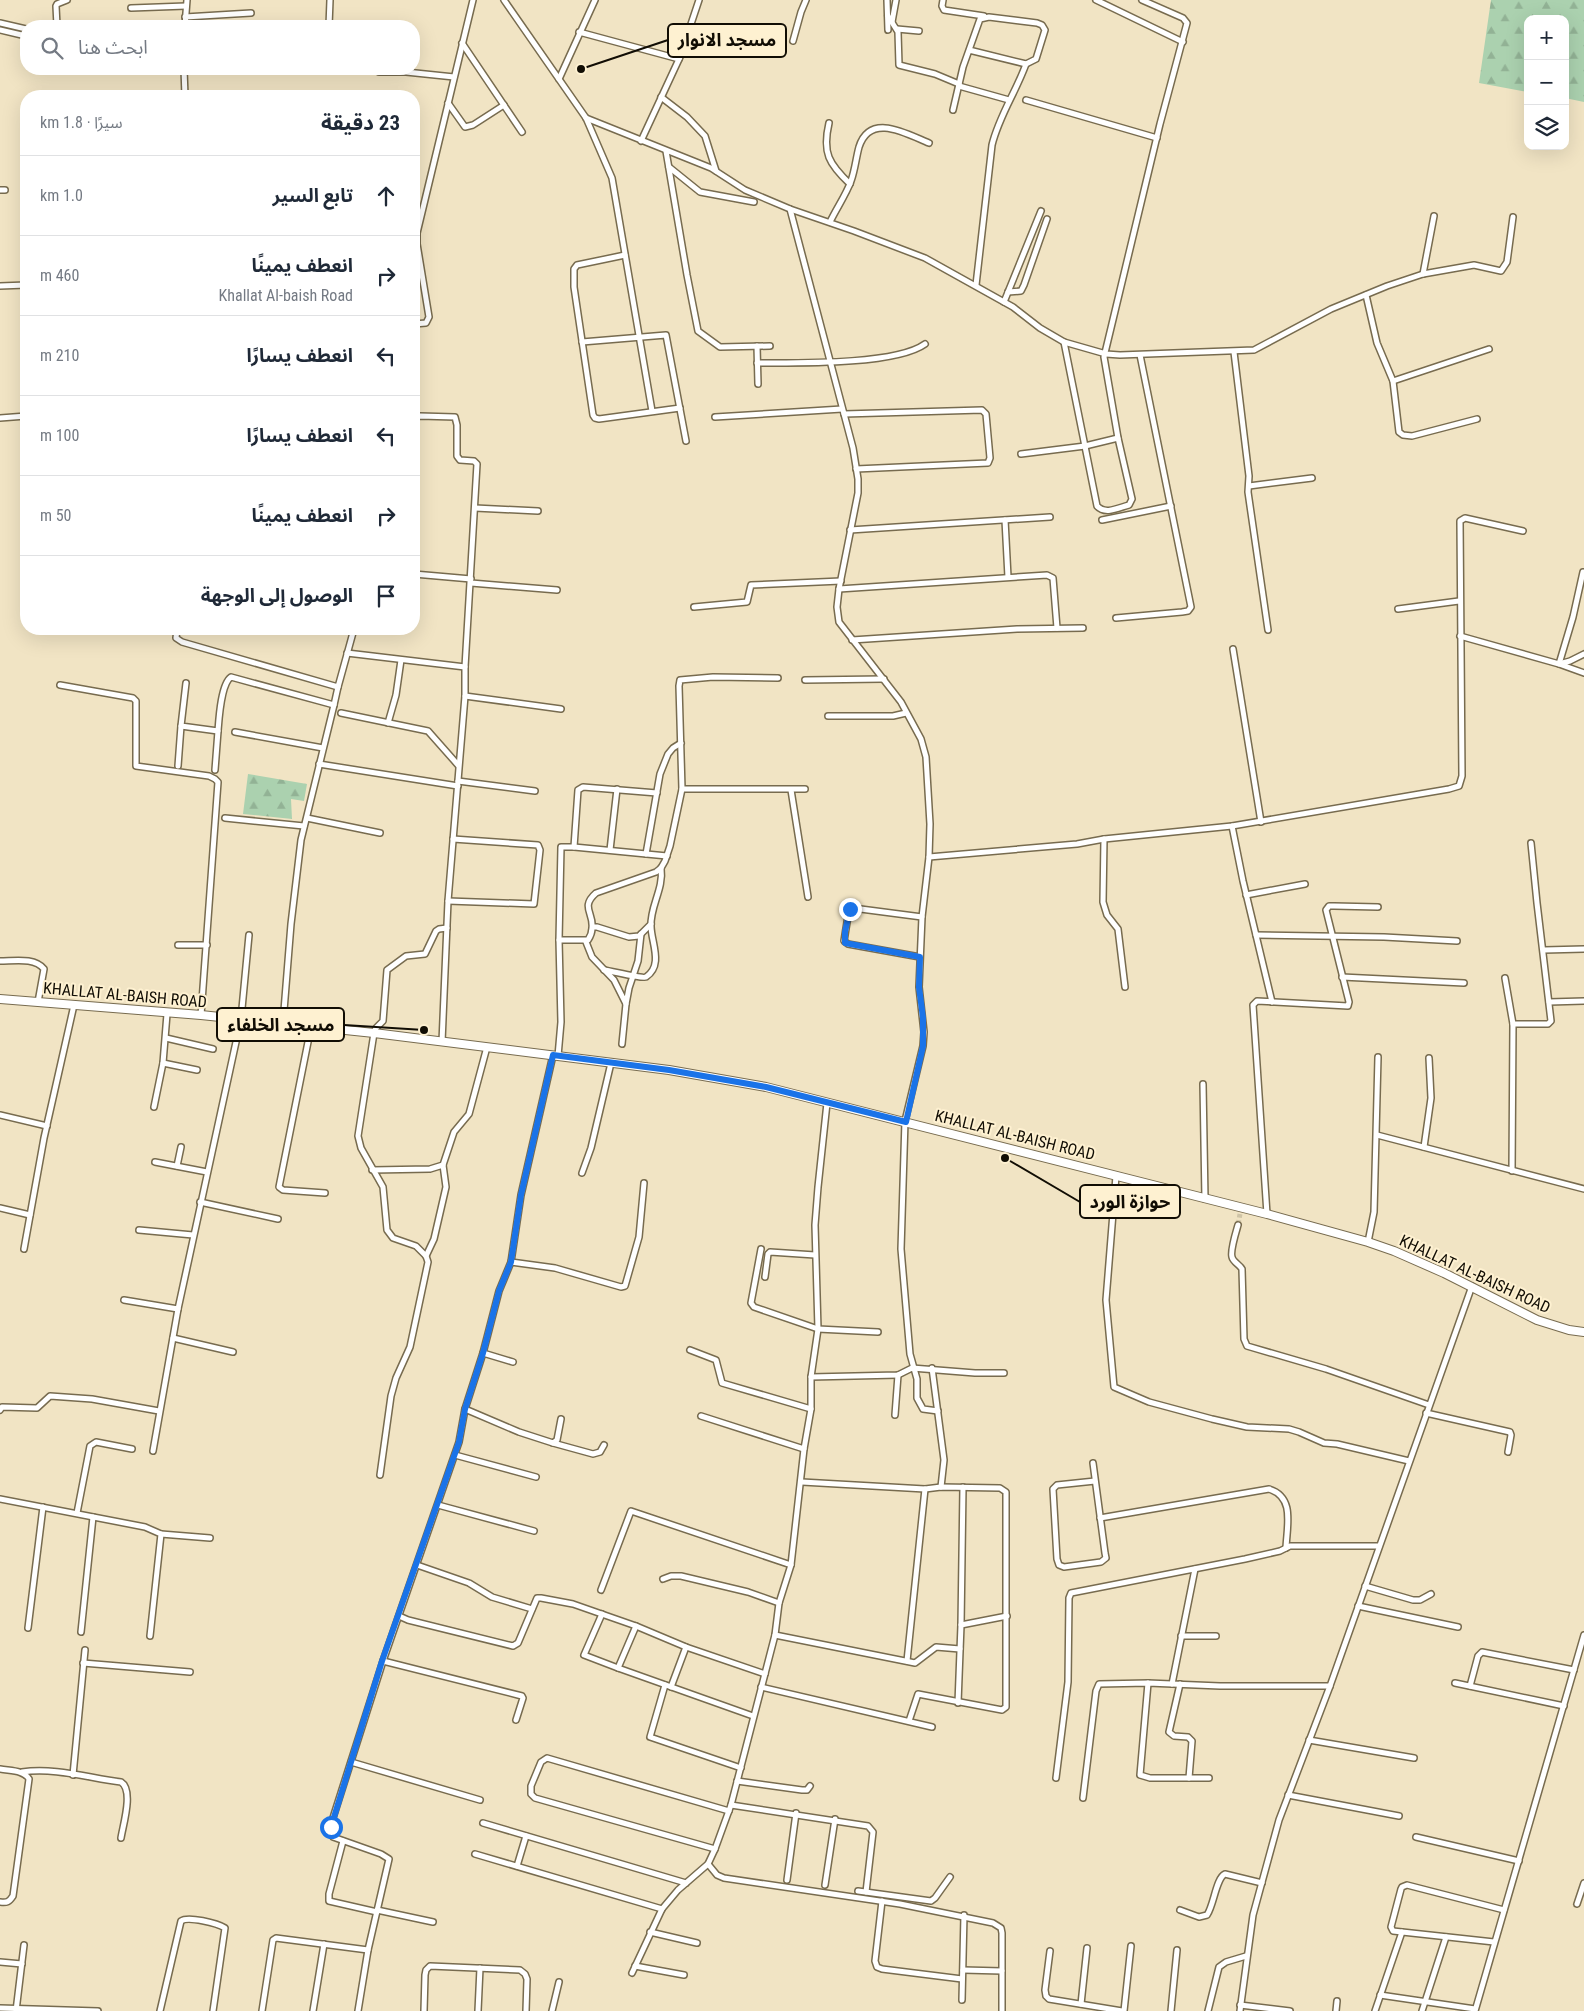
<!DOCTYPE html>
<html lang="ar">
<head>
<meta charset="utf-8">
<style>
	body { margin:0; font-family:"Roboto Condensed","Noto Sans Arabic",sans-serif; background:#f6f6f7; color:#1f2937; direction:rtl }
	.controls { position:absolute; right:15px; top:15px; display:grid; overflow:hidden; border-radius:10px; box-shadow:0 5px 20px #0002 }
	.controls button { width:45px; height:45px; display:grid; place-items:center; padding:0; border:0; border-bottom:1px solid #e0e1e3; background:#fff; color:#1f2937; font:25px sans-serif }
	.stop { position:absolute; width:15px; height:15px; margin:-11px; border:4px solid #1a73e8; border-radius:50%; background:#fff }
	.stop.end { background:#1a73e8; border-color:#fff; box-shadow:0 1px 5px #0008 }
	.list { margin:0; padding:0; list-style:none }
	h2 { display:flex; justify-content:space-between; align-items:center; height:65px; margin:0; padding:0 20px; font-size:21px }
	h2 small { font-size:16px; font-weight:400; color:#747a83 }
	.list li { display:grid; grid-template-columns:32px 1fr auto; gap:15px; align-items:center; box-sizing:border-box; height:80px; padding:0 20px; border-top:1px solid #e0e1e3 }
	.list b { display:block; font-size:19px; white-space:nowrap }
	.list p { margin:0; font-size:16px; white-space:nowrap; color:#747a83 }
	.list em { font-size:16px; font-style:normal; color:#747a83 }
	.icon { flex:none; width:28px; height:28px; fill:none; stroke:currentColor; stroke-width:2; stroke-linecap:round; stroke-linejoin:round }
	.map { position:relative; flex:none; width:1584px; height:2011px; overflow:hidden; direction:ltr }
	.search { position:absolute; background:#fff; box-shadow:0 5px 20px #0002; left:20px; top:20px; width:400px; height:55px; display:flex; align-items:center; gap:12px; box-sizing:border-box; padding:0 18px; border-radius:20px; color:#747a83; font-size:19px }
	.panel { position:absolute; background:#fff; box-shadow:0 5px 20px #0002; left:20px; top:90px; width:400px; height:545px; border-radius:20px; direction:rtl }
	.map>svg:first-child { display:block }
	.forest { fill:url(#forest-firs) }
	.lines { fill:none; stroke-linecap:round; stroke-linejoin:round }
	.street-tunnel { stroke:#cfc4a7; stroke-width:5; stroke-dasharray:5 2.5; stroke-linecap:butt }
	.street-casing { stroke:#776b4f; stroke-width:8 }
	.secondary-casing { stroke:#776b4f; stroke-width:10 }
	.street { stroke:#fff; stroke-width:5 }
	.secondary { stroke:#fff; stroke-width:8 }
	.route { stroke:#1a73e8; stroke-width:6 }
	.labels { text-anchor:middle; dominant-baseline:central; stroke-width:4; stroke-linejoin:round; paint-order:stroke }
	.street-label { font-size:16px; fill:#110d04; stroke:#fef1d1 }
	.leader { fill:none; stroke:#110d04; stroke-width:2 }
	.callout-dot { fill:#110d04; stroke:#fef1d1; stroke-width:2 }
	.callout { fill:#fef1d1; stroke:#110d04; stroke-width:2 }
	.callout-label { font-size:18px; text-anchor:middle; font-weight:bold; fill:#110d04 }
</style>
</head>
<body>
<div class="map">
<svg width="1584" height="2011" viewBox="0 0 1584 2011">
	<defs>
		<pattern id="forest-firs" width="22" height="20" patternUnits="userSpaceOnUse" patternTransform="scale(1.25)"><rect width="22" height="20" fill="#abd1af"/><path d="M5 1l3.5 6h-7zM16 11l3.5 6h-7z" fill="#92b295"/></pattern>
	</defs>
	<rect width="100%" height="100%" fill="#f1e4c4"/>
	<!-- forest -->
	<g class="forest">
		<polygon points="1491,0 1584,0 1584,102 1565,98 1565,19 1528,19 1528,92 1479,83"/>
		<polygon points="248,774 307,784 304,801 291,799 292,819 243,814"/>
	</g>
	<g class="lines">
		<!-- street-tunnel -->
		<polyline class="street-tunnel" points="1238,1225 1240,1214"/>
		<!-- street casing -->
		<g class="street-casing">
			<g id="street">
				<polyline points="504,0 586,118 612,178 652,411"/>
				<polyline points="887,0 888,30"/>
				<polyline points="943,0 942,6 944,10 984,16"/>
				<polyline points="1096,0 1183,42"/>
				<polyline points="131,8 186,6"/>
				<polyline points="888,16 898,32 899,65 935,74 959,84"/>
				<polyline points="185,17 251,13"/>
				<polyline points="892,22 896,0"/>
				<polyline points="0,23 26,29"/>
				<polyline points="57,26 56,6 57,4 67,0"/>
				<polyline points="185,26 187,0"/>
				<polyline points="329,26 330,0"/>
				<polyline points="897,29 919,31"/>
				<polyline points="0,30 26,36"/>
				<polyline points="579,32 679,59"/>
				<polyline points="793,41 801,12 806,0"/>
				<polyline points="462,43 522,132"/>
				<polyline points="184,69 185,96"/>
				<polyline points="379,72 406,72 454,77"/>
				<polyline points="559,79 595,0"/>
				<polyline points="959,86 1009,100"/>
				<polyline points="661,97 687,117 705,136 716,171"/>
				<polyline points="1026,100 1157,138"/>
				<polyline points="448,103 465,127 473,125 504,105"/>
				<polyline points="953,110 963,67 980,19 989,17 1037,23 1042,25 1045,30 1036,59 1026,64 969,50"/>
				<polyline points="586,118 711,168 745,190 790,209 853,448 858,479 858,493 839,589 837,607 839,622 901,702 921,739 926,757 930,824 929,857 922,917 919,987 924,1032 923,1046 905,1121 901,1249 910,1354 917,1379 917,1398 923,1409 938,1411"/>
				<path d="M829,123C822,153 829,164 850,184"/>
				<polyline points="641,141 680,57 699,0"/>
				<polyline points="666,151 687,275 698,331 720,347 770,346"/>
				<polyline points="669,167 700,192 754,202"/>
				<polyline points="0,190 5,190"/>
				<polyline points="790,209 854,231 925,258 1013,307 1040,328 1064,342 1106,354 1120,355 1254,350 1331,309 1387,286 1423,274 1474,265 1501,271 1507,262 1513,217"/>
				<path d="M830,222C836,209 846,195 851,181C855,170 856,158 859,147C870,112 907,134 929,143"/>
				<polyline points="625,255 577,265 574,269 574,287 593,415 595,418 599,419 680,408"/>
				<polyline points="1423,274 1434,216"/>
				<path d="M976,285L992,145C999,116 1016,92 1026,64"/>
				<polyline points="0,286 26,285"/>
				<polyline points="1008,292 1021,291 1024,285 1047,219"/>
				<polyline points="1366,295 1377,343 1393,381 1399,432 1403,435 1412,436 1477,419"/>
				<polyline points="1004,302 1041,211"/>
				<polyline points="414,324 426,323 429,317 417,244 417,233 473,0"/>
				<polyline points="582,342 666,335 686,441"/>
				<path d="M1064,342L1097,506C1105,515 1118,508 1129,505L1132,499L1118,438L1104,357L1160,124L1187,23L1183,18L1142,0"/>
				<polyline points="757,346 758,384"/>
				<polyline points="1234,352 1249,476 1248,492 1268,630"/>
				<path d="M757,363C796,363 896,365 925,344"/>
				<polyline points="1393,381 1489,349"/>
				<polyline points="844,414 982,410 986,414 990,458 988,463 856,469"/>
				<polyline points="715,417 842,409"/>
				<polyline points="0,418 26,416"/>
				<polyline points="414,427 416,417 420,416 455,417 457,425 457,456 460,460 474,461 477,464 465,667 465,696 448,901 442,1042"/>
				<polyline points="1021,454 1085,446 1118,438"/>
				<polyline points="1249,486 1312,478"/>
				<polyline points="475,508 538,511"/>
				<polyline points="1005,520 1008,577"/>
				<polyline points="1102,520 1171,506"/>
				<polyline points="850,530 1050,517"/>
				<polyline points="414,574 471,579"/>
				<polyline points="471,583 557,590"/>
				<polyline points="839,589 1047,575 1053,578 1057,628"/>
				<polyline points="694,607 747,602 751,585 841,581"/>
				<polyline points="1398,609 1459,601"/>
				<polyline points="1116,618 1182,612 1188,611 1191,607 1140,355"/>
				<polyline points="177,629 176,638 182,642 338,687 354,629"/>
				<polyline points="1460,636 1559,664 1573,617 1583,572"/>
				<polyline points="852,640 1017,629 1083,628"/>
				<polyline points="1233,649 1261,822"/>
				<polyline points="347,653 465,667"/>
				<polyline points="1584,654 1570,661 1559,664 1584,673"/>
				<polyline points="805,680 884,679"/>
				<path d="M186,683L181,726L218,731C219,718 221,684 231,677L334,705L301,840L291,924L283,1023"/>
				<polyline points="60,685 133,698 136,701 136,766 209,776 215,779 218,782 201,1015"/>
				<polyline points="465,696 561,709"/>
				<polyline points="334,705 338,687"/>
				<polyline points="341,713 428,731 458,765"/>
				<polyline points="828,716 893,716 906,713"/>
				<polyline points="388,723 396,695 401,660"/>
				<polyline points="235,732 323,748"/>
				<polyline points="319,764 458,786"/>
				<polyline points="178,766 181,726"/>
				<polyline points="215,770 218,731"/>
				<polyline points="458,781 535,791"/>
				<polyline points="682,789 805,789"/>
				<polyline points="791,790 808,897"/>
				<polyline points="225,818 304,826"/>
				<polyline points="307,818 380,833"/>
				<polyline points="1232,826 1243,881 1272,1002"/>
				<polyline points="1104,839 1103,902 1107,915 1118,929 1125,987"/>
				<polyline points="574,847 578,790 583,787 657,793"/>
				<polyline points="610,850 617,789"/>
				<polyline points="646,854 660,774 668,754 673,748 681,743"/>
				<polyline points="929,857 1077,844 1104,839 1232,826 1449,789 1459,786 1462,776 1460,521 1465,518 1523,531"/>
				<polyline points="1246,895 1305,884"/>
				<polyline points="448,901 534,904 540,850 538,845 453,839"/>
				<polyline points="593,927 597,927 629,937 639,936 651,924"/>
				<polyline points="1256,935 1384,937 1457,941"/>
				<path d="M559,940H588C590,937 592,932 592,928C594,913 580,907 596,893L656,872L661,868L665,861L670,846L682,789L679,686L680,680L713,677L778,678"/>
				<polyline points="586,942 592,957 614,980 626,1004 629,988 638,961 641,934"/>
				<polyline points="178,945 207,945"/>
				<polyline points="1544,950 1584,949"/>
				<polyline points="920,957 848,944 844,941 848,916 853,908 922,917"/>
				<path d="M0,961C14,961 35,957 44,969L38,1002"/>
				<path d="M604,970C612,971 642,979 646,977C664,965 651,942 651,926C650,906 664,889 661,868"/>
				<polyline points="1342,977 1464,983"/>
				<polyline points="1505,978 1513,1024 1512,1171"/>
				<polyline points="1549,1002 1584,1001"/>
				<polyline points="1513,1024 1548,1024 1551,1021 1537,903 1531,843"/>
				<polyline points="309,1026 308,1042 279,1187 283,1190 325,1193"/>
				<polyline points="166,1038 213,1049"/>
				<polyline points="622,1044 626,1004"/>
				<polyline points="558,1056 561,1022 559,940 561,847 574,847 667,856"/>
				<polyline points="163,1063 197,1070"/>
				<polyline points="1203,1084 1205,1199"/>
				<polyline points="154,1107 163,1063 167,1014"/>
				<polyline points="0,1115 47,1126"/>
				<polyline points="1377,1135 1584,1189"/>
				<polyline points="1424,1147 1431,1098 1429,1058"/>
				<polyline points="155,1162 207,1172"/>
				<polyline points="177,1166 181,1147"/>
				<polyline points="372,1170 430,1169 443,1165 454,1132 469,1114 487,1047"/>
				<polyline points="582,1173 591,1148 611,1063"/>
				<polyline points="1116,1176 1106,1300 1114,1387 1149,1402 1212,1419 1247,1427 1289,1429 1299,1432 1324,1443 1337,1444 1409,1461"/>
				<polyline points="200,1202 278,1219"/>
				<polyline points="0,1208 30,1215"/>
				<polyline points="1267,1214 1253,1005 1257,1001 1348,1006 1349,1002 1326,910 1329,906 1334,906 1378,907"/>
				<path d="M1238,1225C1236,1232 1230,1251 1232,1257C1233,1262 1240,1265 1242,1269L1244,1339L1247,1346L1326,1369L1429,1405"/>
				<polyline points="139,1230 193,1235"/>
				<polyline points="1368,1242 1374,1212 1378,1057"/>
				<polyline points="24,1249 44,1138 74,1005"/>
				<polyline points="761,1249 751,1303 754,1307 818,1329 878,1332"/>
				<polyline points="426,1256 434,1239 446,1187 443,1165"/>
				<polyline points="511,1262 555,1268 621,1287 625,1286 639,1237 644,1183"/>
				<polyline points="765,1277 768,1254 770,1252 815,1255"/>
				<polyline points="124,1300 178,1309"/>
				<polyline points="173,1338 233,1352"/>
				<polyline points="690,1350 716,1360 722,1383 811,1409"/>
				<polyline points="483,1353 513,1362"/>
				<polyline points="932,1368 944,1460 941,1487"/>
				<polyline points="811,1377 898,1375 912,1368 975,1373 1004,1373"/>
				<polyline points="465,1409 519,1432 553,1443 557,1440 561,1419"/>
				<polyline points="0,1410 2,1407 37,1408 50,1396 92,1399 159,1411"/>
				<polyline points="1426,1413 1510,1432 1511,1435 1508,1452"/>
				<polyline points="895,1415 898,1375"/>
				<polyline points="701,1416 804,1449"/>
				<polyline points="553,1443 593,1454 600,1452 604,1445"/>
				<polyline points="153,1451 178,1309 241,1019 249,935"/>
				<polyline points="455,1455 536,1477"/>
				<path d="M1093,1463C1097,1493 1101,1523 1105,1553L1106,1558L1101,1562L1064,1567L1059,1565L1057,1559L1053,1489L1057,1485L1095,1481"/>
				<polyline points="380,1475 391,1396 396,1378 410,1347 428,1262 426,1256 416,1246 393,1238 387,1230 383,1187 361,1148 358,1136 374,1033 376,1028 383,1021 387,970 406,956 425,954 436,931 439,929 447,928"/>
				<polyline points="802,1482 925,1489 941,1487 1000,1488 1006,1492 1006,1707 1002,1710 918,1694 909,1721"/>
				<polyline points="0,1499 145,1527 161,1534 150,1636"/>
				<polyline points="438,1505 534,1531"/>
				<polyline points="77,1513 90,1446 96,1442 132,1449"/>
				<path d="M1100,1518L1269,1489C1295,1497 1287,1525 1286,1548"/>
				<polyline points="161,1534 210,1538"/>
				<polyline points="417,1565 469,1583 492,1597 532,1609"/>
				<polyline points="663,1579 671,1576 681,1576 748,1592 779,1603"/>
				<polyline points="1365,1586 1413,1600 1420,1600 1431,1594"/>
				<polyline points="601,1590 631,1511 791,1565"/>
				<polyline points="1358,1606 1458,1627"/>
				<polyline points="602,1614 584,1655 618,1668"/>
				<polyline points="399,1616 408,1620 513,1646 518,1643 537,1598 541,1598 573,1604 636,1626 686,1647 765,1674"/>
				<polyline points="961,1625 1007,1616"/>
				<polyline points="636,1626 618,1668 753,1716"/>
				<polyline points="28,1628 43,1507"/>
				<polyline points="81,1632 93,1517"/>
				<polyline points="775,1635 915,1663 936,1647 960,1649"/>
				<polyline points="1181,1636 1216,1636"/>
				<polyline points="383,1661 522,1696 523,1698 516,1720"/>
				<polyline points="907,1661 925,1489"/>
				<polyline points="83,1663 190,1672"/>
				<polyline points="1148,1683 1140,1775 1150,1778 1209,1778"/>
				<polyline points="1455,1683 1564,1706"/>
				<polyline points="1172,1684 1195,1569"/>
				<polyline points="1180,1684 1169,1732 1174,1736 1188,1737 1192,1741 1189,1778"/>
				<polyline points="665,1685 650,1737 741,1768"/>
				<polyline points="1470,1686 1478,1656 1482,1652 1574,1670"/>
				<polyline points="671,1687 686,1647"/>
				<polyline points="761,1687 932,1727"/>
				<polyline points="958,1703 961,1625 963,1487"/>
				<polyline points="1309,1740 1414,1758"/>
				<polyline points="351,1762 480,1800"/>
				<path d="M0,1769C10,1771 24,1770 29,1779L13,1896C9,1902 7,1903 0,1902"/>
				<path d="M22,1772C54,1767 89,1778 121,1782C134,1790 123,1825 121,1838"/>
				<polyline points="73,1775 85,1650"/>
				<polyline points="1056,1778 1068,1682 1069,1598 1071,1593 1245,1559 1280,1551 1290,1546 1379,1546"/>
				<polyline points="737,1781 802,1790 807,1790 810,1786"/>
				<polyline points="1288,1795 1399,1816"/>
				<polyline points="1083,1798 1096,1691 1099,1684 1148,1683 1220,1686 1330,1686"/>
				<polyline points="731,1805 868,1826 873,1832 866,1892"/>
				<polyline points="483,1823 686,1883"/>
				<polyline points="1416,1837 1519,1861"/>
				<polyline points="343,1841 329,1894 329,1901 377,1912"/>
				<polyline points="715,1849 535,1798 531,1794 531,1786 541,1762 547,1758 729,1811"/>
				<polyline points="475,1854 662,1909"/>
				<polyline points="708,1864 717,1875 724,1878 900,1904 993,1923 1001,1928 1002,1933 1002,2011"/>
				<polyline points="517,1866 526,1836"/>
				<polyline points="787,1880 796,1813"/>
				<polyline points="825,1885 835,1819"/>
				<polyline points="858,1891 931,1901 935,1898 950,1877"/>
				<polyline points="882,1901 875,1961 877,1967 882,1969 962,1979"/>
				<polyline points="1577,1904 1584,1883"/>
				<polyline points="377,1910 433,1922"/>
				<path d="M1180,1910L1199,1917L1207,1915C1214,1905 1216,1878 1225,1874L1262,1883"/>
				<polyline points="650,1932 697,1943"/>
				<polyline points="1494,1942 1393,1931 1391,1927 1401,1889 1402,1887 1407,1885 1504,1910"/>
				<polyline points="1050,1951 1045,1990 1046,1996 1049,1999 1122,2011"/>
				<polyline points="0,1962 22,1964"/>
				<polyline points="635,1966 684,1975"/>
				<polyline points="963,1970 1002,1971"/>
				<polyline points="632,1973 662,1909 678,1890 708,1864 715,1849 731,1805 775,1635 779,1603 791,1565 804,1449 811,1409 811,1377 818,1329 815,1225 818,1187 827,1103"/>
				<polyline points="1380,1995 1475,2009"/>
				<polyline points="962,2000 964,1915"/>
				<polyline points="1081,2004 1087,1948"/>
				<polyline points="1240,2005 1290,2011"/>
				<polyline points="0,2008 98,2011"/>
				<polyline points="16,2011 24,1945"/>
				<path d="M160,2011L181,1921C188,1916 217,1923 225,1928L213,2011"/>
				<polyline points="262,2011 273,1940 276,1938 368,1950"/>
				<polyline points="313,2011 324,1944"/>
				<polyline points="358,2011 368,1950 389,1859 381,1854 333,1837 331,1832 332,1821 383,1661 459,1442 465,1409 483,1353 499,1291 511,1262 521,1195 553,1055"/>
				<polyline points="424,2011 425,1975 426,1970 430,1966 520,1970 525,1974 527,1979 526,2011"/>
				<polyline points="478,2011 480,1968"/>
				<polyline points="552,2011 559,1982"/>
				<polyline points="1124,2011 1131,1946"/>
				<polyline points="1171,2011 1177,1950"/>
				<polyline points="1208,2011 1219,1967 1226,1962 1246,1956"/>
				<polyline points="1240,2011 1253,1915 1279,1820 1330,1686 1472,1286"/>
				<polyline points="1336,2011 1337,2001"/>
				<polyline points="1375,2011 1402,1932"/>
				<polyline points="1422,2011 1446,1937"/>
				<polyline points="1475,2011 1584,1635"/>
			</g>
		</g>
		<!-- secondary casing -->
		<g class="secondary-casing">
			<polyline id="secondary" points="0,999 201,1015 374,1033 669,1070 766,1087 1267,1214 1368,1242 1394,1251 1444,1273 1537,1320 1569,1330 1584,1332"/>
		</g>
		<!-- street -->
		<use href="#street" class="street"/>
		<!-- secondary -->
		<use href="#secondary" class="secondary"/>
	</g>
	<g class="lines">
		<!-- route -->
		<polyline class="route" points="331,1827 382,1661 459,1442 465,1409 483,1353 499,1291 511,1262 521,1195 553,1055 669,1070 766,1087 906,1122 923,1046 923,1018 919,987 920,957 845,943 845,932 850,909"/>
	</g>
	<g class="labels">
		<!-- street labels -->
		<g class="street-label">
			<text transform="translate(125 995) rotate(5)">KHALLAT AL-BAISH ROAD</text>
			<text transform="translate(1015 1135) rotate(14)">KHALLAT AL-BAISH ROAD</text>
			<text transform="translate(1475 1274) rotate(25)">KHALLAT AL-BAISH ROAD</text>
		</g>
	</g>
	<!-- callouts -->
	<path class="leader" d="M581 69L668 40M424 1030L344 1025M1005 1158L1080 1202"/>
	<g class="callout-dot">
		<circle cx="581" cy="69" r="5"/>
		<circle cx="424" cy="1030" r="5"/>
		<circle cx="1005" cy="1158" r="5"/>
	</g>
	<g class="callout">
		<rect x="668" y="24" width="118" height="33" rx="5"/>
		<rect x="217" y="1008" width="127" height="33" rx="5"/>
		<rect x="1080" y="1185" width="100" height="33" rx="5"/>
	</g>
	<g class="callout-label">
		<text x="727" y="46">مسجد الانوار</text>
		<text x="281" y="1031">مسجد الخلفاء</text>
		<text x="1130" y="1208">حوازة الورد</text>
	</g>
</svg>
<div class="controls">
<button>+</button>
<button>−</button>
<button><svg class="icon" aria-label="layers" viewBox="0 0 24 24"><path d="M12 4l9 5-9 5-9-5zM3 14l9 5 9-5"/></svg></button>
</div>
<div class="stop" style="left:331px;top:1827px"></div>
<div class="stop end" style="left:850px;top:909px"></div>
<div class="search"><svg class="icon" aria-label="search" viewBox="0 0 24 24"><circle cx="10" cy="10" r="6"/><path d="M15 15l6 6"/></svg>ابحث هنا</div>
<section class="panel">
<h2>23 دقيقة<small>سيرًا · 1.8 km</small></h2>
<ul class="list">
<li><svg class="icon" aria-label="ahead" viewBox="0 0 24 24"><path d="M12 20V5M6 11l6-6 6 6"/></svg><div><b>تابع السير</b></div><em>1.0 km</em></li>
<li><svg class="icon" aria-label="right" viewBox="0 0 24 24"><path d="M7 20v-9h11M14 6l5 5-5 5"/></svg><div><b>انعطف يمينًا</b><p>Khallat Al-baish Road</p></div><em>460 m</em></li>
<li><svg class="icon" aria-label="left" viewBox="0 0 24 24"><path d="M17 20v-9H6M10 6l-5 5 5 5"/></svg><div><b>انعطف يسارًا</b></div><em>210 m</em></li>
<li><svg class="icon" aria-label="left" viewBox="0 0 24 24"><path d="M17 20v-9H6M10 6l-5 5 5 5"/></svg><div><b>انعطف يسارًا</b></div><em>100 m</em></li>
<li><svg class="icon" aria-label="right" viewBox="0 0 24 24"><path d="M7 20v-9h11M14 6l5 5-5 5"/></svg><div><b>انعطف يمينًا</b></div><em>50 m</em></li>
<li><svg class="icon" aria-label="arrive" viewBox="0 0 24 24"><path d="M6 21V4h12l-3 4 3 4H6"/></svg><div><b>الوصول إلى الوجهة</b></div></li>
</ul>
</section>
</div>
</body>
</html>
